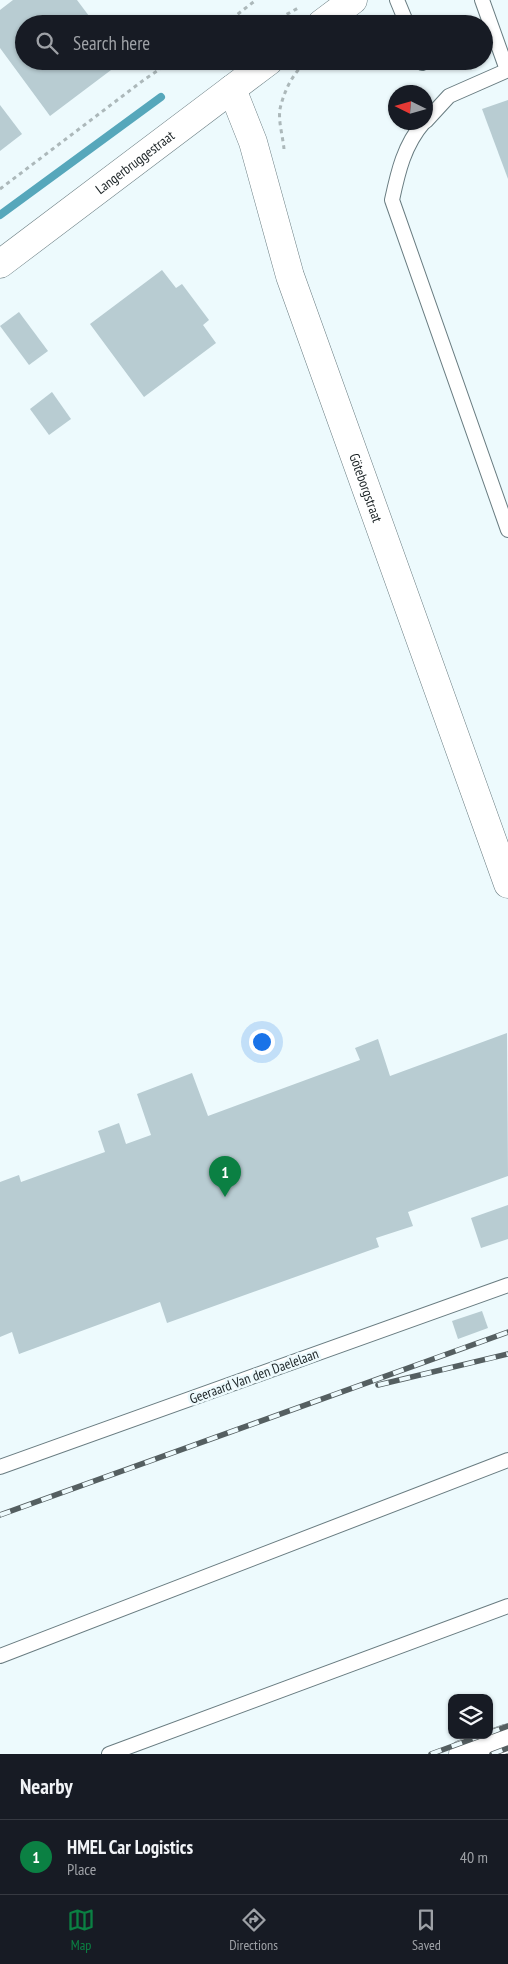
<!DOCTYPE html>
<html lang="en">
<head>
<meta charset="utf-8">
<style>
	body { margin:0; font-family:"PT Sans Narrow",sans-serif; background:#20242c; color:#f1f3f6 }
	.controls { position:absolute; right:15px; bottom:15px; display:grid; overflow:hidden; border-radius:10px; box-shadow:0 1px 4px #0004 }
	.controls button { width:45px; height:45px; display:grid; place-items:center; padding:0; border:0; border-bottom:1px solid #363941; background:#171b24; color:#f1f3f6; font:25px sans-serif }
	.compass { position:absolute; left:388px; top:85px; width:45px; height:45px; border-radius:50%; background:#171b24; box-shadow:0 1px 4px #0004; rotate:275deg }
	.you { position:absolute; left:261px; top:1041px; width:18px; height:18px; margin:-12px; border:4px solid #fff; border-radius:50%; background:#1a73e8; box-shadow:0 0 0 8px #1a73e833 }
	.badge { display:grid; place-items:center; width:32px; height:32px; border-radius:50%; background:#0b8043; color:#fff; font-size:16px; font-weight:700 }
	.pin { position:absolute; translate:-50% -41px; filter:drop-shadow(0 1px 2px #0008) }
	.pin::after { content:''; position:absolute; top:26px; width:18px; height:15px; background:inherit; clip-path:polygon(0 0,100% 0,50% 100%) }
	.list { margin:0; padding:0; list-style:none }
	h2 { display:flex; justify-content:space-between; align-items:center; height:65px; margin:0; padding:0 20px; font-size:21px }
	h2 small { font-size:16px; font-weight:400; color:#9ea1a6 }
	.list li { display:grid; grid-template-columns:32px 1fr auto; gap:15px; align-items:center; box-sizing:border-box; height:75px; padding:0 20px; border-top:1px solid #363941 }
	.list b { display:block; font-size:19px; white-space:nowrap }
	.list p { margin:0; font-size:16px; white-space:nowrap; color:#9ea1a6 }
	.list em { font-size:16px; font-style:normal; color:#9ea1a6 }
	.icon { flex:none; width:28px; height:28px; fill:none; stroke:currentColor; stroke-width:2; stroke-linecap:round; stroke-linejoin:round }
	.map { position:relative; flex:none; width:508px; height:1754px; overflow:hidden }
	.search { position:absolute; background:#171b24; box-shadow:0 1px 4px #0004; left:15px; right:15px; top:15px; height:55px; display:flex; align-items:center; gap:12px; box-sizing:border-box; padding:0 18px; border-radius:28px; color:#9ea1a6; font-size:19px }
	.sheet { height:140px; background:#171b24 }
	nav { display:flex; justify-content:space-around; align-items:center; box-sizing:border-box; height:70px; border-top:1px solid #363941; background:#171b24; font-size:14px; color:#9ea1a6 }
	nav a { display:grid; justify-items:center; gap:2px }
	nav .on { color:#0b8043 }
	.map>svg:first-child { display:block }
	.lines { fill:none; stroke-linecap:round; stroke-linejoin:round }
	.stream { stroke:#56a7bb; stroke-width:8 }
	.building { fill:#b8ccd2 }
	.service-casing { stroke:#697c81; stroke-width:16 }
	.minor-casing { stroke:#697c81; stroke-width:29 }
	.secondary-casing { stroke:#697c81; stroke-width:29 }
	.path { stroke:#acb8ba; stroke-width:3; stroke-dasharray:4 4; stroke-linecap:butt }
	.service { stroke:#fff; stroke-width:14 }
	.minor { stroke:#fff; stroke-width:28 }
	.secondary { stroke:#fff; stroke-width:28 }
	.rail-casing { stroke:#555f61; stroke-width:5.5 }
	.rail { stroke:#edfafd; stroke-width:4; stroke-dasharray:11; stroke-linecap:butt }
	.labels { text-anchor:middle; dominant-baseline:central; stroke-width:5; stroke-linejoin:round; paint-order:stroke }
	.street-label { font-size:14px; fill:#1b2325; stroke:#edfafd }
</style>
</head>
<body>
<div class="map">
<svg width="508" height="1754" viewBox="0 0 508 1754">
	<rect width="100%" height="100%" fill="#edfafd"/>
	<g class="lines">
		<!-- stream -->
		<polyline class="stream" points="0,215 161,97"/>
	</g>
	<!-- building -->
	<g class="building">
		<polygon points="13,0 77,0 95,24 24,24 24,61 123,61 50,116 0,48 0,10"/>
		<polygon points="508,100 508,179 482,109"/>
		<polygon points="0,105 22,134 0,151"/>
		<polygon points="162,270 176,288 182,284 209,320 203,325 216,343 144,397 90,324"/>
		<polygon points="19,312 48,351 29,365 0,326"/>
		<polygon points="52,392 71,419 49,435 30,409"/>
		<polygon points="507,1033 508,1176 408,1212 413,1226 376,1238 379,1247 167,1323 160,1302 19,1354 12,1332 0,1337 0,1182 19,1175 21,1182 105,1152 98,1131 119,1123 126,1144 151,1135 137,1094 192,1073 208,1116 360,1060 355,1048 378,1039 390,1076"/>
		<polygon points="508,1205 508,1239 481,1248 471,1218"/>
		<polygon points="482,1311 488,1328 458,1339 452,1321"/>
	</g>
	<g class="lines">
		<!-- service casing -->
		<g class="service-casing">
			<g id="service">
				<polyline points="397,0 407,24"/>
				<polyline points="482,0 507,70"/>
				<polyline points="421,61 422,63"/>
				<polyline points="426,121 449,96 508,70"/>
				<path d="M424,122C404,145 398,172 392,200L508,530"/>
				<polyline points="0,1467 508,1285"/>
				<polyline points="0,1656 508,1460"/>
				<polyline points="109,1754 508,1606"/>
			</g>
		</g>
		<!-- minor casing -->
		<g class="minor-casing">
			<g id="minor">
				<path id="s1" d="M232,89L253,142L290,276L508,884"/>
				<polyline points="463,1754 508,1738"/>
			</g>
		</g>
		<!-- secondary casing -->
		<g class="secondary-casing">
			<g id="secondary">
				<polyline points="321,24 353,0"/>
				<path id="s2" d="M0,264L269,61"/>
			</g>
		</g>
		<!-- path -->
		<g class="path">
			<polyline points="368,22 376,24"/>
			<polyline points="225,24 256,0"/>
			<polyline points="248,24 282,17 300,7"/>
			<path d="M284,149C283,137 278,121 280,109C284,91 293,72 308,61"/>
			<polyline points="0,189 145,79 172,61"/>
		</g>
		<!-- service -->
		<use href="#service" class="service"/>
		<!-- minor -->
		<use href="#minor" class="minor"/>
		<!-- secondary -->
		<use href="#secondary" class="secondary"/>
		<!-- rail casing -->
		<g class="rail-casing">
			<g id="rail">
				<polyline points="378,1385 508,1354"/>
				<polyline points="0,1515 508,1332"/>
				<polyline points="489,1733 508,1726"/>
				<polyline points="431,1754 483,1735"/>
				<polyline points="492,1754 508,1748"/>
			</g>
		</g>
		<!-- rail -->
		<use href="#rail" class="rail"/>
	</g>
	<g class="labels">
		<!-- street labels -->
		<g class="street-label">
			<text stroke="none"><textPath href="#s2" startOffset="169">Langerbruggestraat</textPath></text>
			<text stroke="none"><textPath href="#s1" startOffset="421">Göteborgstraat</textPath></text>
			<text transform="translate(254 1376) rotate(-20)">Geeraard Van den Daelelaan</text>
		</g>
	</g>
</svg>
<div class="controls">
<button><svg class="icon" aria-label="layers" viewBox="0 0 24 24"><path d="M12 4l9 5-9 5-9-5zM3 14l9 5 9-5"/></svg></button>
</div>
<svg class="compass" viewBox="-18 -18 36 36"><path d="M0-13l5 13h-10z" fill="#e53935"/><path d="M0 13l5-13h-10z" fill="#9ea1a6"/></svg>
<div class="you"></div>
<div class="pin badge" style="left:225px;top:1197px">1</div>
<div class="search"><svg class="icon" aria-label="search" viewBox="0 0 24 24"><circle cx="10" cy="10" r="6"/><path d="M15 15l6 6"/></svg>Search here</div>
</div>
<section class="sheet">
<h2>Nearby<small></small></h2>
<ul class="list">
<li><span class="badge">1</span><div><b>HMEL Car Logistics</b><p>Place</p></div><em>40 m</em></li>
</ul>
</section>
<nav>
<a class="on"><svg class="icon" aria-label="map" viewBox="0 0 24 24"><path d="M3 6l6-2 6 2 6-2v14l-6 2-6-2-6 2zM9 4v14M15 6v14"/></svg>Map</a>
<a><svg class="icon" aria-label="directions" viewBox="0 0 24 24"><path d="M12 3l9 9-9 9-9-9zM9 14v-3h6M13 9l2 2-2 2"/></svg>Directions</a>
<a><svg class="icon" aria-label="saved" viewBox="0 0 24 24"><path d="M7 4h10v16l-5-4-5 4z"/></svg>Saved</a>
</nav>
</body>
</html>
